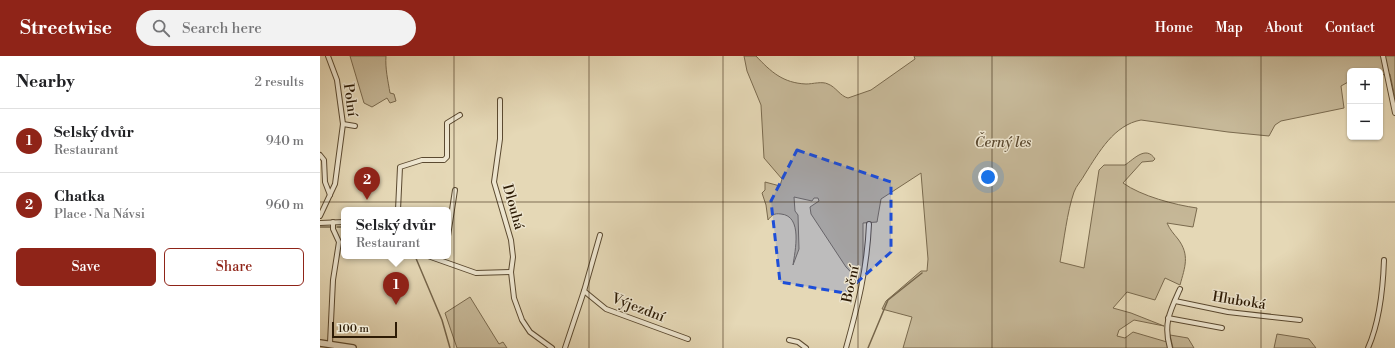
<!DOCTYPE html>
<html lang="en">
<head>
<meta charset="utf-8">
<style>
	body { margin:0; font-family:"Libre Bodoni",serif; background:#f2f2f2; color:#202124 }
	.controls { position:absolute; right:12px; top:12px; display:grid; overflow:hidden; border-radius:6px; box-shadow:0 1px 3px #0004 }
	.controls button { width:36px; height:36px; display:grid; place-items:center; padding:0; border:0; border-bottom:1px solid #e0e0e0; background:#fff; color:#202124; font:20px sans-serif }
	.scale { position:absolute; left:12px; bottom:10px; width:65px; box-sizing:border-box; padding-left:4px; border:2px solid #2d1b05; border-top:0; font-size:11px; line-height:14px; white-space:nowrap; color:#2d1b05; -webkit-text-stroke:3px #eee6d0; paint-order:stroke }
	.you { position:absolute; left:668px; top:121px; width:14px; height:14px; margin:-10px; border:3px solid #fff; border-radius:50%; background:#1a73e8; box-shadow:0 0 0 6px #1a73e833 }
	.badge { display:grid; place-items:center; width:26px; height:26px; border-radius:50%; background:#8f2418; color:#fff; font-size:13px; font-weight:700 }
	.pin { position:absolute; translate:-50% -33px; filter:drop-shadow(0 1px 2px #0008) }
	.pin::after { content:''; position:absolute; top:21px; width:14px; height:12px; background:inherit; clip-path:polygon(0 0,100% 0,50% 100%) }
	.popup { position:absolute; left:21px; top:151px; width:110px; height:52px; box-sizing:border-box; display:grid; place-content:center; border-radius:6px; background:#fff; filter:drop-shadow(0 1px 3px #0005); font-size:13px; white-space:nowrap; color:#757577 }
	.popup b { font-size:15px; color:#202124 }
	.popup::after { content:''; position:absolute; left:50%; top:100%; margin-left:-8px; border:8px solid transparent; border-top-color:#fff }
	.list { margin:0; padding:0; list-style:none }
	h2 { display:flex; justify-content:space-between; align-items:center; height:52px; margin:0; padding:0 16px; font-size:17px }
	h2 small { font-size:13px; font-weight:400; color:#757577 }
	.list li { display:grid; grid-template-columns:26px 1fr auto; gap:12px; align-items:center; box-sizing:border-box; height:64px; padding:0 16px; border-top:1px solid #e0e0e0 }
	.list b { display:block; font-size:15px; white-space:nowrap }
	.list p { margin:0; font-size:13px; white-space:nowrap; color:#757577 }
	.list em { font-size:13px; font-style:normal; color:#757577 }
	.actions { display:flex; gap:8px; padding:12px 16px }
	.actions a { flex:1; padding:9px 0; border:1px solid #8f2418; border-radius:6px; text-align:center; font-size:14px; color:#8f2418 }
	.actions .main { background:#8f2418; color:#fff }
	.icon { flex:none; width:22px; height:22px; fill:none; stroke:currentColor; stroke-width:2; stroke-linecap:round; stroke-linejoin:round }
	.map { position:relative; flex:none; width:1075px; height:292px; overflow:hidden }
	header { display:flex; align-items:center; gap:24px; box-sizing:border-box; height:56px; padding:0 20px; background:#8f2418; color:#fff }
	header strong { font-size:19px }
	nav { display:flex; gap:22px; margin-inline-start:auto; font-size:14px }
	.search { width:280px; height:36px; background:#f2f2f2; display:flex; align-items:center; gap:10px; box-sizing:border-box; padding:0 14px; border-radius:22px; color:#757577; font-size:15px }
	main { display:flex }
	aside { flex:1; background:#fff }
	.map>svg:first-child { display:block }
	.green { fill:#c6b898; stroke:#7a6a4e }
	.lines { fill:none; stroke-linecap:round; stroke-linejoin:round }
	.stream { stroke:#76664b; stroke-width:1.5 }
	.minor-casing { stroke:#5b4a31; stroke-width:6 }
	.tertiary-casing { stroke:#5b4a31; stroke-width:8 }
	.minor { stroke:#eee6d0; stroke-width:4 }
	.tertiary { stroke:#eee6d0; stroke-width:5.5 }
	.marked { fill:#1d4ed8; fill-opacity:0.2; stroke:#1d4ed8; stroke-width:3; stroke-dasharray:8 5; stroke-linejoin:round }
	.grid { fill:none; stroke:#2d1b05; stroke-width:1; stroke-opacity:0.55 }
	.labels { text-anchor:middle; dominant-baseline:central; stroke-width:3; stroke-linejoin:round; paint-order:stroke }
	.street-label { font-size:14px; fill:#2d1b05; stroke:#eee6d0 }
	.park-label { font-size:14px; font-style:italic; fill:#5b4a31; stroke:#eee6d0 }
</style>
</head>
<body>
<header>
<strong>Streetwise</strong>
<div class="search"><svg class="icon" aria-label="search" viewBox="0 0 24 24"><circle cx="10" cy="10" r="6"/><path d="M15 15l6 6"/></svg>Search here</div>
<nav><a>Home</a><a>Map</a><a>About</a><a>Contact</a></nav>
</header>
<main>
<aside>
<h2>Nearby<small>2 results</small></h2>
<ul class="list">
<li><span class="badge">1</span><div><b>Selský dvůr</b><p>Restaurant</p></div><em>940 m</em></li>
<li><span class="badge">2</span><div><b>Chatka</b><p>Place · Na Návsi</p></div><em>960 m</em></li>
</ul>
<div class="actions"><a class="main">Save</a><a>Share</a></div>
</aside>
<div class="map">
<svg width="1075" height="292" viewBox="0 0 1075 292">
	<rect width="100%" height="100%" fill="#e5d8b6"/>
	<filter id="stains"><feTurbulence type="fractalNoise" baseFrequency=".005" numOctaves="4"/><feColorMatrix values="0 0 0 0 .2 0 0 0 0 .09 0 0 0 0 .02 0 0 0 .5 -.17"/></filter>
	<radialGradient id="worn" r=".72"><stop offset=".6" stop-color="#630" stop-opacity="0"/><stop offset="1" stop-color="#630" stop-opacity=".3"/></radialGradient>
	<!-- green -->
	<g class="green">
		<path d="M30,0H66C65,12 68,25 70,37L74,38L76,45L70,47L67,42L52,51L44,47Z"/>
		<path d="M424,0H436C451,16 463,27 486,28C493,28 502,25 508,28C516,31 520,40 528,42L551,34L595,3L594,0H1075V42L1070,18L1060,19V15H1030V25L1021,30L1024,52L961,65L955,69L949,80L908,76L821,64C794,69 779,96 765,118C762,124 756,130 754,136C747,156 744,185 740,206L764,212L779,114L784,109H805C814,103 826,89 835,103L833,105L822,106L803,127C821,140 855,149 877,152L873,171L847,167C850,174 854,178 858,183C870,199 865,211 860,229L845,222L835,244L807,236L793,252L811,257L844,270L814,264L799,274L797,280L805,282L813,276L847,286L849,292H583L592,261L562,253L566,245L601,215H607L608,203L601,117L561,143L557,166L543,167V229L526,211L491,158L490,151L499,145L498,142H494L492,145L474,141L475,155L478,159L479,193L473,209C475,195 483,160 461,158C454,157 452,159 448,164L446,149L442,137L445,134V126L460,130L462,123L444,102L441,49L427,15Z"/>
		<polygon points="150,241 179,288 183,286 187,292 137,292 125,257"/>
		<polygon points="957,278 989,283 996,292 954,292"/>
		<polygon points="850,279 868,282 874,292 853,292"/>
	</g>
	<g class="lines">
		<!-- stream -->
		<g class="stream">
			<polyline points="0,171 11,171"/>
			<polyline points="17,171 24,171"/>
			<polyline points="95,200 122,264 130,292"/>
			<polyline points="548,292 568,244 602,217"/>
		</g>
		<!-- minor casing -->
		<g class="minor-casing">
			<g id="minor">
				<polyline points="1063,0 1075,57"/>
				<polyline points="180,44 180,83 174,126 191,184 193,201 191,216 194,242 202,264 210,276 232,292"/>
				<polyline points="23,68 35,70"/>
				<polyline points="0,99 4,104 5,126 10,139"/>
				<polyline points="78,154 80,111 102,104 124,104 127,101 127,67 140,59"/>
				<polyline points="0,160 15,128 23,68 17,24 8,0"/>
				<polyline points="0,167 24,166"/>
				<polyline points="128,180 135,134"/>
				<polyline points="108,200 156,217 191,216"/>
				<polyline points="264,235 286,253 368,283"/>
				<polyline points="855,245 908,256 980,264"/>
				<polyline points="848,262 902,272"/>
				<polyline points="469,284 478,286 486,292"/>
				<polyline points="10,287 13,224 19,186 13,173 13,166"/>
				<polyline points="245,292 264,235 280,179"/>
				<path d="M526,292C538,249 547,213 549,168"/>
				<path d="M850,292C843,268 850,255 860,233"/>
				<path d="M1048,292C1060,265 1063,233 1064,204"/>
			</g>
		</g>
		<!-- tertiary casing -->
		<g class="tertiary-casing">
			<polyline id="tertiary" points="0,287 33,292"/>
		</g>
		<!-- minor -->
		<use href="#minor" class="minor"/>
		<!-- tertiary -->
		<use href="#tertiary" class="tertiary"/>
	</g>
	<!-- marked area -->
	<path class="marked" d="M477,94L571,126V196L525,237L460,226L451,145Z"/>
	<!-- grid -->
	<path class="grid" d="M134,0V292M269,0V292M403,0V292M538,0V292M672,0V292M806,0V292M941,0V292M0,146H1075"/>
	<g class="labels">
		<!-- street labels -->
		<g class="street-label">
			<text transform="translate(30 44) rotate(82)">Polní</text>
			<text transform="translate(193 151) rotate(74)">Dlouhá</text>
			<text transform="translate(531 228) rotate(-78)">Boční</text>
			<text transform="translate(919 245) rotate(9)">Hluboká</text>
			<text transform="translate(318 252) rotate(21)">Výjezdní</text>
		</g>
		<!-- park labels -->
		<g class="park-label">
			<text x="683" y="87">Černý les</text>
		</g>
	</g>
	<rect width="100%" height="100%" filter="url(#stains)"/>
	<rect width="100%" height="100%" fill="url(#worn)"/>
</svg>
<div class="controls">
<button>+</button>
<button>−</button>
</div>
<div class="scale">100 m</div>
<div class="you"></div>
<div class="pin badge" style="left:76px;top:249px">1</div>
<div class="popup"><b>Selský dvůr</b>Restaurant</div>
<div class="pin badge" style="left:47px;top:144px">2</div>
</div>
</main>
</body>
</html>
